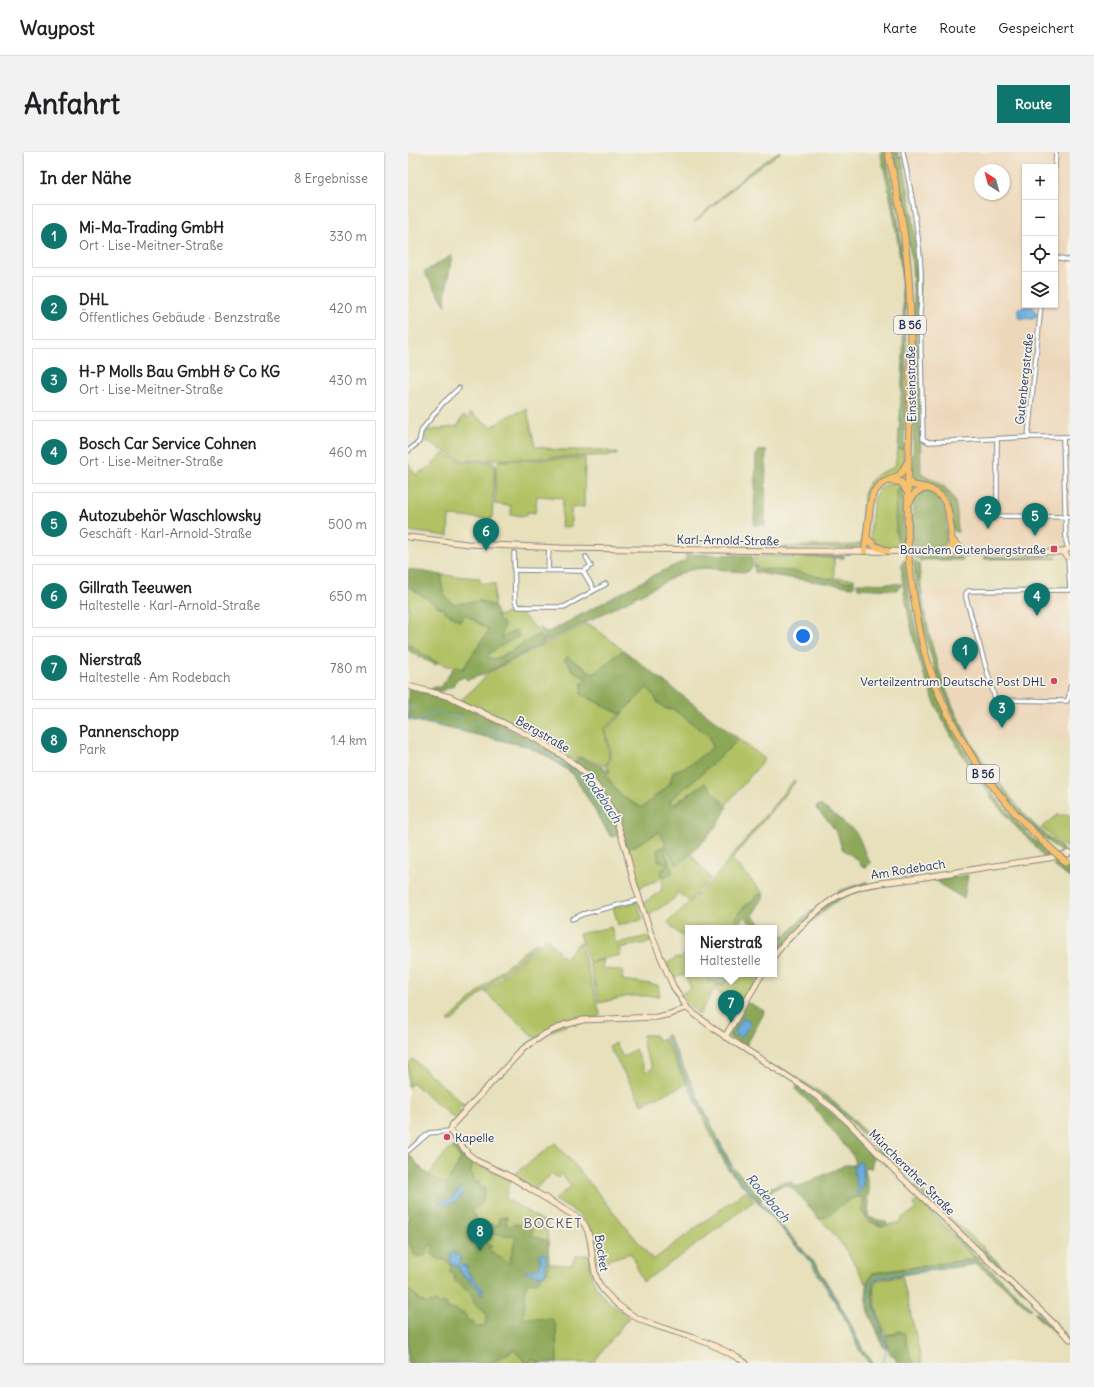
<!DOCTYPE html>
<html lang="de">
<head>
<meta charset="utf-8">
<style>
	body { margin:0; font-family:Delius,sans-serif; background:#f2f2f2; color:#202124 }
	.controls { position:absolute; right:12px; top:12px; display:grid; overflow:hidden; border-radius:0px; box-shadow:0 1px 3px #0004 }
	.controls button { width:36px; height:36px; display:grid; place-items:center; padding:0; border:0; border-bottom:1px solid #e0e0e0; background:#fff; color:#202124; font:20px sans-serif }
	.compass { position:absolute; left:566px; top:12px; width:36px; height:36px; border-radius:50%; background:#fff; box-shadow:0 1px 3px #0004; rotate:324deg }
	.you { position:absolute; left:395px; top:484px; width:14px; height:14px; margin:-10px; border:3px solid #fff; border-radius:50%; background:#1a73e8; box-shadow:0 0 0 6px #1a73e833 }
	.badge { display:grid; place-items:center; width:26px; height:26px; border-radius:50%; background:#0f766e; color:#fff; font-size:13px; font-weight:700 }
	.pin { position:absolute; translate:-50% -33px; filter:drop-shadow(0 1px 2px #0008) }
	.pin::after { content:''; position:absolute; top:21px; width:14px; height:12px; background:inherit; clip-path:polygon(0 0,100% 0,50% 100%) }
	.popup { position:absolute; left:277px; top:773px; width:92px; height:52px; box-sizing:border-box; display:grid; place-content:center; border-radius:0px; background:#fff; filter:drop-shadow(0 1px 3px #0005); font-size:13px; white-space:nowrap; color:#757577 }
	.popup b { font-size:15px; color:#202124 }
	.popup::after { content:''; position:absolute; left:50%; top:100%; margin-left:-8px; border:8px solid transparent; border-top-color:#fff }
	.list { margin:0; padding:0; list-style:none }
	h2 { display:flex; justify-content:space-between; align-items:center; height:52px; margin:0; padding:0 16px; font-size:17px }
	h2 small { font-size:13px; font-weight:400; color:#757577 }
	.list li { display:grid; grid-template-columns:26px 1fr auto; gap:12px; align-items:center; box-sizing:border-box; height:64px; margin:0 8px 8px; padding:0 8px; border:1px solid #e0e0e0; border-radius:0px }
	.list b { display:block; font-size:15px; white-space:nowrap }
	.list p { margin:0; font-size:13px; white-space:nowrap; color:#757577 }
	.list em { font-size:13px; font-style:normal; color:#757577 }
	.icon { flex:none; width:22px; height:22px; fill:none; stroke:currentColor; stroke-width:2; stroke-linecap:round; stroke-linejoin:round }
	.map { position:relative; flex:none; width:662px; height:1211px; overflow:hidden; border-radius:0px }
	header { display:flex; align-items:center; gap:24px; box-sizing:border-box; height:56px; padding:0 20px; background:#fff; border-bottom:1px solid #e0e0e0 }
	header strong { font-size:19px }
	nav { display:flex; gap:22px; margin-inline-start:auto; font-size:14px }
	.intro { display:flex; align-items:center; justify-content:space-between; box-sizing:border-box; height:96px; padding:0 24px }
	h1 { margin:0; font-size:28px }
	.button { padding:10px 18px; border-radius:0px; background:#0f766e; color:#fff; font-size:14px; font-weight:700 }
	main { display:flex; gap:24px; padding:0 24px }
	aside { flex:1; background:#fff; border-radius:0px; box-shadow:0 1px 3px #0004 }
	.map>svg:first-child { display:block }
	.built { fill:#edd7ba; fill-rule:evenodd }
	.green { fill:#b1c163; stroke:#667860 }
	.forest { fill:#8ca759; stroke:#546b5c; fill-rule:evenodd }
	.water { fill:#69aedf; stroke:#426e9e }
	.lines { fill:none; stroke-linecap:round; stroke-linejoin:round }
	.stream { stroke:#69aedf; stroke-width:1 }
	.street-casing { stroke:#81888c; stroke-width:5.5 }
	.secondary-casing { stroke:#81888c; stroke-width:7 }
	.highway-casing { stroke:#81888c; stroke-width:8 }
	.street { stroke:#fff; stroke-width:3.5 }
	.secondary { stroke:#fce6c4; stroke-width:5 }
	.highway { stroke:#f7c06c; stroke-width:6 }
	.highway-bridge-casing { stroke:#81888c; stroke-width:8; stroke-linecap:butt }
	.highway-bridge { stroke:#f7c06c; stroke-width:6 }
	.poi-dot { fill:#d1495b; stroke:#f7f3e8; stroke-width:1.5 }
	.labels { text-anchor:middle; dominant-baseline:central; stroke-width:3.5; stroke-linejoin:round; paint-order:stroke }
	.shield { fill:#f7f3e8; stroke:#5d6a87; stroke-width:1 }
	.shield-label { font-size:11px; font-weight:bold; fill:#1b2f5e }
	.street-label { font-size:12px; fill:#1b2f5e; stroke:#f7f3e8 }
	.poi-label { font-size:12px; fill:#1b2f5e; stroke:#f7f3e8; text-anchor:end }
	.water-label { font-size:13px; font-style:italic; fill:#325585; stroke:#f7f3e8 }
	.quarter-label { font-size:14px; letter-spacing:1px; fill:#5b5967; stroke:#f7f3e8 }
</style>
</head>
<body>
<header>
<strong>Waypost</strong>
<nav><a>Karte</a><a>Route</a><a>Gespeichert</a></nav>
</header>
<div class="intro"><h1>Anfahrt</h1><a class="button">Route</a></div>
<main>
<aside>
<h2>In der Nähe<small>8 Ergebnisse</small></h2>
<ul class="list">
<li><span class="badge">1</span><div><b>Mi-Ma-Trading GmbH</b><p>Ort · Lise-Meitner-Straße</p></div><em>330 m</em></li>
<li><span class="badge">2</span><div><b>DHL</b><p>Öffentliches Gebäude · Benzstraße</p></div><em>420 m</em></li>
<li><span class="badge">3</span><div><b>H-P Molls Bau GmbH &amp; Co KG</b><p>Ort · Lise-Meitner-Straße</p></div><em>430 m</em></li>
<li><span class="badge">4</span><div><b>Bosch Car Service Cohnen</b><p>Ort · Lise-Meitner-Straße</p></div><em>460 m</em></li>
<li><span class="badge">5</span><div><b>Autozubehör Waschlowsky</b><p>Geschäft · Karl-Arnold-Straße</p></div><em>500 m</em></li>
<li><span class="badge">6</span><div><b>Gillrath Teeuwen</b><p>Haltestelle · Karl-Arnold-Straße</p></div><em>650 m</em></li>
<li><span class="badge">7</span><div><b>Nierstraß</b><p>Haltestelle · Am Rodebach</p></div><em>780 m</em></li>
<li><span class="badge">8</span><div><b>Pannenschopp</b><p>Park</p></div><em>1.4 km</em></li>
</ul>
</aside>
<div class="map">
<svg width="662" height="1211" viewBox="0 0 662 1211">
	<rect width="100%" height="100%" fill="#f7f3e8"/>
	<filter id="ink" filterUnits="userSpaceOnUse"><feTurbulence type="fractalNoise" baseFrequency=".025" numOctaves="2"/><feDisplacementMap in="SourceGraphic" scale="8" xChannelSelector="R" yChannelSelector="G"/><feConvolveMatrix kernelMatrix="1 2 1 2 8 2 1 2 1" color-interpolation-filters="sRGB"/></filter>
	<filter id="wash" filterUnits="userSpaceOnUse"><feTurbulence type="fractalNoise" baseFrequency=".012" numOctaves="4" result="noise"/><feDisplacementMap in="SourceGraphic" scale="16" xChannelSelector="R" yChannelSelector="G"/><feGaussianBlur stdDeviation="0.9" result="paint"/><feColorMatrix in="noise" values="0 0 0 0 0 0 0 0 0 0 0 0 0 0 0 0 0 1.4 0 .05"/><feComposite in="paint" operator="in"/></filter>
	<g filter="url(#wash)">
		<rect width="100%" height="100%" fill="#e7e0bb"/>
		<!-- built -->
		<g class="built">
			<path d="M497,0H662V397H565L554,395L550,390L549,386L547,351L522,325L513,322V293L516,292L514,189L516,145L514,102L507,46ZM617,15H647V153H617ZM572,18H596V42H572Z"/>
			<polygon points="553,437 555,442 662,441 662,589 562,585 544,548 534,518 525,490 516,438"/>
		</g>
		<!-- green -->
		<g class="green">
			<polygon points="370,0 373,0 338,25 287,70 286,70 339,22"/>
			<polygon points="119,257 127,294 149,298 195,298 209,301 209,303 56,309 17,289 17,279 50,274 55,263 59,266 63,261 84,275 100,264"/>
			<path d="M490,297H496C495,303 496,309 494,315C491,327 471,325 463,338C457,348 458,379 456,392L454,394L449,396L357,397V395L446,393L454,391L456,342C458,332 465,324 475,320C479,318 483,317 487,314Z"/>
			<polygon points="35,301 55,310 85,310 87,312 84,367 41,364 40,384 0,379 0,311 8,323 21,315"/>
			<polygon points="177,306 176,355 163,356 163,375 153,375 155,346 129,344 127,361 119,360 118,364 103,363 103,354 87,352 88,314 91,309"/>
			<path d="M485,330L490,332L493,336L492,395H496V397C483,396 465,396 462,381L466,345L474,334Z"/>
			<polygon points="347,403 426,406 426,426 446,427 446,430 436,430 351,417 349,414 346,414"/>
			<path d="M34,423L72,426V431L87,432L86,454L72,449L45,452C34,443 33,437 34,423Z"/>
			<path d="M0,434L52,469L57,462L81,478L55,517L50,514C35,518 12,500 0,492Z"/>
			<path d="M109,458L127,475L132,482L92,505L85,507L79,505L81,502C97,491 90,480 90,464Z"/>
			<path d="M177,473H183L215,498L186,522L159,505L163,517L179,527L173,542L204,558L213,562L239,536L246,542L249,550L260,558L265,557L301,584L305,595L283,612L266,620L262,631L234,656L213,644L198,623L202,617L198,615C206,604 200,589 197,578L214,563L213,562L196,577C198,588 205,604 197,614C186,612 175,601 164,608L52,549L75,528L80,521L138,491Z"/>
			<polygon points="331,587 357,607 317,654 297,631 265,653 261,649 289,626"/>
			<polygon points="386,628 387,630 324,707 355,741 351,742 333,758 321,776 280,776 280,787 270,781 260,770 303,730"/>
			<polygon points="650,663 662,663 662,698 633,676"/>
			<polygon points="251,680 258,692 250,708 259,711 259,714 254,725 262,711 256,697 259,696 269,713 283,702 303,727 281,749 269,740 267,746 240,764 235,751 253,739 255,726 230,736 219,698"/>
			<polygon points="229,750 235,768 210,773 205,755"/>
			<polygon points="203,775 208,791 241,784 243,790 211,796 213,803 181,810 171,782"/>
			<polygon points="139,786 156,806 172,790 192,862 189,866 176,866 127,886 77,840"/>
			<polygon points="129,789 131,791 91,825 42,871 40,869 93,819"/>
			<polygon points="280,799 280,822 299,822 299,829 318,830 320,829 324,822 352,822 333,854 316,852 316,845 306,837 291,863 278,850 272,842 283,837 277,823 264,826 258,812 269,805 272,807"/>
			<polygon points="196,808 194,816 215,819 214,828 250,833 252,844 221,844 191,851 181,811"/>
			<polygon points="235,883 247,883 251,889 256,887 279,932 234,952 201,895 207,891 215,905 227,897 238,920 245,916 236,898"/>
			<polygon points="258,883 260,883 311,989 309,990 321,1015 345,1044 344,1044 319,1016 257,884"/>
			<polygon points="5,907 59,955 57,956 52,953 50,955 54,960 47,967 5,931 0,935 0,912"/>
			<polygon points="376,918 420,945 416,946 377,920"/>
			<path d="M147,991L167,1013L245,1108L337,1039L346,1049L274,1103L235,1130L223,1101L186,1112C185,1100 186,1083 179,1072C174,1062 155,1053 146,1048L163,1034L154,1022L150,1026L144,1022L127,1037L104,1024Z"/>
			<path d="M48,993L65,1010L104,1029L100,1035L98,1047L139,1071L141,1112L163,1113L169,1103H181C182,1110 182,1118 184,1125C189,1142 207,1156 221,1165L185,1211H0V1001L15,1019L21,1023L37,1001Z"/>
			<polygon points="506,1034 508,1034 579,1099 574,1100 506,1035"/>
			<path d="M449,1044L452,1045L455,1048L454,1059C470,1077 469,1076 492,1070L494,1066L508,1057L505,1052L511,1048L545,1081L544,1083L567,1107L563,1108H559L465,1121L463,1123L459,1133C444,1108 431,1083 408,1064L411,1067L415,1066L439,1049Z"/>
			<path d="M494,1124L514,1211H506L499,1194L496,1181L490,1179L487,1182H483L478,1183C474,1171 459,1139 469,1128Z"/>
		</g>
		<!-- forest -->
		<g class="forest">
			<path d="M472,0H477C502,101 499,194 496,297H490C493,241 498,185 494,129C491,86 482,42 472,0Z"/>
			<path d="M485,0H490L491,5H494C501,38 506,70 510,103C511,121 513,140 510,158L513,322C527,327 543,336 547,351C550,360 549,371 550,380H547L544,377C544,346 537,336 506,330L505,328L506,153L504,112L497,66Z"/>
			<polygon points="44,103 37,146 38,154 16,120"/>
			<polygon points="358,298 357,373 346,373 348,301 350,299"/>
			<path d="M490,336H493L495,339L496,395H492C485,380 488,355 488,339Z"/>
			<path d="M515,338C522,339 527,341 531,347C539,355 542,387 534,395H505V391L503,390L505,347Z"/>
			<path d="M278,402L342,403L344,404V414L340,420C318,420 298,412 276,420L177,471L138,489L130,475L139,481L246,423L278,408Z"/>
			<polygon points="355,403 435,404 436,404 436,406 355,404"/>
			<polygon points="505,405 553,405 556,408 513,408 513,410 511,407"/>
			<polygon points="576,405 649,406 575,407"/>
			<path d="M497,408C507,519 557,631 644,703L635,705C630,695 621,688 613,680C605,672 597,662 589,653C557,610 528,565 513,513C507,496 504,478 500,460C498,450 491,418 495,409Z"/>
			<path d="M506,408L511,411C515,472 532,537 563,590C576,612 592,631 608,652C617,663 628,675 639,684C645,689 653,691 655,698L654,701C584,644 539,570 517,483C511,458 506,434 506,408Z"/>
			<polygon points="346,414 349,414 351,417 384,419 436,430 446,430 447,433 444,435 349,421 347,420"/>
			<path d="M0,417L34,423C33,437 34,443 45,452L72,449L86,454L90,464V469L95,470L96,475L93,486L109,478L111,484L81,501L79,505L85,507L92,505L132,482L137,490L74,523L59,528L56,525L47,529L45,534L31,540L23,537L26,535H33L45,516L50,514L55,517L81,478L57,462L52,469L0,434Z"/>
			<polygon points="449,431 493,432 493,434 490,437 487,438 450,436"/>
			<polygon points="0,492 24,508 30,510 28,513 9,504 0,498"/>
			<path d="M215,498L331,587L289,626L261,649L266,653L297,631L319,655C306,683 291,694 269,713L259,696L256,697L265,720L260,724L254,725L253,718L259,714V712L250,708L249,698L258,692L251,680L219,698L214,682L203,685L165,622L139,604L118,594L0,567V536L43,548L69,560L148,602L163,612L170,607L173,606L202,619L198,623L213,644L234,656L262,632L265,620L283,612L305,595L301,584L265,557C251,559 249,544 239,536L213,562L204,558L173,542L174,531L179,527L163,517L162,513L156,508L159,505L186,522Z"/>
			<path d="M412,653L434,668L438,674C453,676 454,702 463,711L459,715L453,714L450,708L434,697L430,683L422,671L409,658L408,654Z"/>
			<polygon points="650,708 662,717 662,726 646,714 648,709"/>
			<polygon points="560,723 556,747 535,734 528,728"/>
			<polygon points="459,730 460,732 435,739 366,802 366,779 371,783 378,783 401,760 405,759 431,739"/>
			<path d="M502,730C480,733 456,736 436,745C416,755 379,792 366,810C366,802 377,794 382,789C394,775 417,752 433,744C454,734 479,732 502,730Z"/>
			<path d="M355,741L356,743C354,751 347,756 345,764L358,776H348L339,768L337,764L325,776H321L333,758L352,742Z"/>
			<polygon points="299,822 324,822 320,829 316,830 316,834 309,834 306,829 301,831 299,829"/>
			<polygon points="338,851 343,852 356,859 355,863 338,894 334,894 321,885 321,883"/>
			<path d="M389,934C421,956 441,976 467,1005L463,1014L464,1016L458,1015L457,1017L461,1039L459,1047L461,1051L460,1065L478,1070L479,1073L475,1074L460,1069L454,1059L455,1048L452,1045C436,1043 427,1065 411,1067L388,1040L381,1034C369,1032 360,1042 352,1049L409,1114L439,1165L454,1196L465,1211H461L452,1199L435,1163L403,1111L322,1018L309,989H311L313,992L325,1016L336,1026V1029L340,1031L349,1042L375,1030H383L387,1034H392L437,1013H446L447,1008L445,1004L404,953L388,938Z"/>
			<polygon points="420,945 447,969 487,1014 486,1016 444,971 416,946"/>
			<path d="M48,993L65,1010L62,1022L65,1023L67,1030L72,1031V1036H77L74,1051L63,1058L72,1072L91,1073V1066L99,1065L98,1071L102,1075L107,1072L125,1075L124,1084L140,1089L141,1112L139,1121L132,1125V1128L128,1130L118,1131L117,1150L115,1166L144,1167L148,1174L149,1211H132L124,1207L120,1211H118L106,1198L82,1211H0V1137L18,1152L27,1150L34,1153L35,1151L39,1152V1156L48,1157L51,1161H56L60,1169H64L70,1177L72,1174L76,1175C79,1167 79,1163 74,1156L71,1157L65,1150L66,1145C59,1140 55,1133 47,1129L46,1123L42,1120L43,1113L36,1107L31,1108L23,1101L26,1095L22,1093L17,1104L8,1105L0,1090V1001L15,1019L38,1033L53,1007L45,996ZM73,1081L108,1084L101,1112L79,1096L84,1095L72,1085ZM45,1101L49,1103L51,1111L55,1114H60L58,1118L68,1133L72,1135L74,1143L72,1142V1137L55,1122L51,1115L42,1107L44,1104L42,1102Z"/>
			<path d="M546,1082L624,1157H621L599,1137L569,1112L471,1126L466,1129C459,1147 477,1177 479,1197L478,1198C473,1193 473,1187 470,1181C468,1175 464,1170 462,1164C459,1152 455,1130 465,1121L566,1107L567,1106L546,1085Z"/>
			<polygon points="576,1099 579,1099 617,1138 617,1141 574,1100"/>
			<polygon points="628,1160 662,1193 662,1195 627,1163"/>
			<polygon points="490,1179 496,1181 499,1194 506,1211 489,1211 487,1205 481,1201 478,1183 488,1182"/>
		</g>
		<!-- water -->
		<g class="water">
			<polygon points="617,155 624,155 630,163 624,167 610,166 610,156"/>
			<polygon points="335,866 343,871 333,886 326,881"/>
			<polygon points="451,1009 452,1009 454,1012 455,1036 450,1042 448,1039 451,1034 447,1030 448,1026 445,1016 449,1013"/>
			<polygon points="51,1037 55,1040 54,1043 56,1044 51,1046 46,1051 43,1050 41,1052 34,1052 32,1051 30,1053 31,1050 44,1047 46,1042 50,1040"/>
			<polygon points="46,1099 47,1103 52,1104 53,1109 51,1111 55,1114 60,1114 58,1118 60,1121 63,1123 63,1125 67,1129 70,1130 69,1133 73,1134 72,1135 75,1137 74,1143 72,1142 72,1137 69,1136 69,1134 66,1134 65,1131 64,1131 62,1127 55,1125 55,1122 52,1120 51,1115 48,1114 47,1112 44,1112 42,1107 44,1104 42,1102"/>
			<polygon points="131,1102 138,1102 139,1103 137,1107 139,1110 138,1110 137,1117 139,1119 133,1124 127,1123 125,1120 122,1122 120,1120 117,1121 117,1119 126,1116 127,1119 131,1115 133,1110 132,1109 133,1106 131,1104"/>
		</g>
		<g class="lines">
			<!-- stream -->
			<g class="stream">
				<polyline points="0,555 8,555"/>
				<polyline points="18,560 22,562 30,560 41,565 52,564 53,569"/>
				<path d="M0,565L111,589C127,596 157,609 168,622C183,640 191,665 208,682"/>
				<path d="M62,570C76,571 86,579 99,583L100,587"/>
				<polyline points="258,883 323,1017 401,1107 437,1164 453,1199 462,1211"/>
				<path d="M475,1211L478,1200L477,1194C474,1179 458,1148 461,1135C462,1130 465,1127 469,1125L564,1110"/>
			</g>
		</g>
	</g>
	<g filter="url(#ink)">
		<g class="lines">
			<!-- street casing -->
			<g class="street-casing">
				<g id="street">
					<path d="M495,0C503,39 511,79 513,119C513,133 514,146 512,160L515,287L521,290L620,285H662"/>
					<polyline points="647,15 648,0"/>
					<polyline points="647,105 662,108"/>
					<polyline points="620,285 633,153"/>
					<polyline points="655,285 658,389 660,397"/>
					<polyline points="589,287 589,362 591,364 662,365"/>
					<polyline points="0,299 11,290 13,280 16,275 34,252 51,236"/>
					<polyline points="106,401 107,449 108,452 111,455 156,455 198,432"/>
					<polyline points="660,406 662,437"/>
					<polyline points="106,418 175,419 186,438"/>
					<polyline points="140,418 141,395"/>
					<polyline points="175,419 183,414 178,405"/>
					<polyline points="662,438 560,439 558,441 558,446 587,547 590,548 659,549 661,545 662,535"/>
					<polyline points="164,767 175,762 231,748"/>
					<polyline points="0,999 21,981 42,979"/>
				</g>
			</g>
			<!-- secondary casing -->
			<g class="secondary-casing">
				<g id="secondary">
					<polyline points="0,385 60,392 153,396 383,399 657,400"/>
					<polyline points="662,396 658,398 657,401 659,405 662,407"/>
					<path d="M0,534C14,538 28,541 42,545C56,551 69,558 83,565C117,581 156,600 182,626C193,638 201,653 209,667V671L217,695L225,727L243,782L265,834L280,857L306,877L399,937L426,957L444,974L488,1020L662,1187"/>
					<path d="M366,804C378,787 417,749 436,741C459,730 486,730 511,726C554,719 598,712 641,706L662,701"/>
					<path d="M279,855L262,862L249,865L175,868L156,873L137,882L116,896L45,972L42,979L60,1002L71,1010L103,1025L173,1068C190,1087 178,1118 196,1139C224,1171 245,1172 283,1185C302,1191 321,1200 338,1211"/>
					<polyline points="317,885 354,822"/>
				</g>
			</g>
			<!-- highway casing -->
			<g class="highway-casing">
				<g id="highway">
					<path d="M480,0C491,43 498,87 501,132C506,218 498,304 500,390"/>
					<path d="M500,328L504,333C515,335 522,335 530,342C534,344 536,348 538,352C541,358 545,388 543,395C542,397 540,398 539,400"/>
					<polyline points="482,329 493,330 499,339"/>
					<path d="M501,351C505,343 509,337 518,337"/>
					<polyline points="543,387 550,394 559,400"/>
					<polyline points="461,388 467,394 479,399"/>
					<polyline points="457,399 462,354 465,341 473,332 492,323 499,311"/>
					<path d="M501,411C505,441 509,472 517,501C539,579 584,643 643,697"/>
				</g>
			</g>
			<!-- street -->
			<use href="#street" class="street"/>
			<!-- secondary -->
			<use href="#secondary" class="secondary"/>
			<!-- highway -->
			<use href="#highway" class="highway"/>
			<!-- highway-bridge casing -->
			<g class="highway-bridge-casing">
				<g id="highway-bridge">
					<polyline points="500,390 501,411"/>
					<polyline points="643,697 658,710"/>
				</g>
			</g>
			<!-- highway-bridge -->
			<use href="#highway-bridge" class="highway-bridge"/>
		</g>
	</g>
	<!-- markers -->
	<g class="poi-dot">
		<rect x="642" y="393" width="8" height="8" rx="2"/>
		<circle cx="646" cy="529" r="4"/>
		<circle cx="39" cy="985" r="4"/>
	</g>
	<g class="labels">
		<!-- shield labels -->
		<g class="shield">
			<rect x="486" y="164" width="32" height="18" rx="3"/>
			<rect x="559" y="613" width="32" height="18" rx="3"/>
		</g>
		<g class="shield-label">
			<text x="502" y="173">B 56</text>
			<text x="575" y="622">B 56</text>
		</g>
		<!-- street labels -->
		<g class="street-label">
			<text transform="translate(616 227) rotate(-84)">Gutenbergstraße</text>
			<text transform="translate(503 232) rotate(-91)">Einsteinstraße</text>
			<text transform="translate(320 388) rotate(1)">Karl-Arnold-Straße</text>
			<text transform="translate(135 582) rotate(30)">Bergstraße</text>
			<text transform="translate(500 717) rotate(-9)">Am Rodebach</text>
			<text transform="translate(504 1020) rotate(45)">Müncherather Straße</text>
			<text transform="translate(194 1101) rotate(81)">Bocket</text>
		</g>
		<!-- poi labels -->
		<g class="poi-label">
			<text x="638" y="397">Bauchem Gutenbergstraße</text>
			<text x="638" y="529">Verteilzentrum Deutsche Post DHL</text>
			<text x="47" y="985" text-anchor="start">Kapelle</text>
		</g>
		<!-- water labels -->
		<g class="water-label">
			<text transform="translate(194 645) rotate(56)">Rodebach</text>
			<text transform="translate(360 1046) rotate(49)">Rodebach</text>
		</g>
		<!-- quarter labels -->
		<g class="quarter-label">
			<text x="145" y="1071">BOCKET</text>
		</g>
	</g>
</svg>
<div class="controls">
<button>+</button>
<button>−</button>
<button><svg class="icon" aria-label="locate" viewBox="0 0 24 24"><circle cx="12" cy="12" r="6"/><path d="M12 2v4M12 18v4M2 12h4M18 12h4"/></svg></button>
<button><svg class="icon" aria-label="layers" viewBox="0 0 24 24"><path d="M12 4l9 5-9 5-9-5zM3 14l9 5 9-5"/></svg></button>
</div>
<svg class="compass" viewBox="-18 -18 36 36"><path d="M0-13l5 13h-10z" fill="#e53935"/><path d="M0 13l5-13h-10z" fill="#757577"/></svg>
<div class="you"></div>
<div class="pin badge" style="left:557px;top:518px">1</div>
<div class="pin badge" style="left:580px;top:377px">2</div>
<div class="pin badge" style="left:594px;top:576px">3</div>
<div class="pin badge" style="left:629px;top:464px">4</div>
<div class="pin badge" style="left:627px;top:384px">5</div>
<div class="pin badge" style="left:78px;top:399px">6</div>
<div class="pin badge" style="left:323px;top:871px">7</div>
<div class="popup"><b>Nierstraß</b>Haltestelle</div>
<div class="pin badge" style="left:72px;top:1099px">8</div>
</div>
</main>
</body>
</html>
